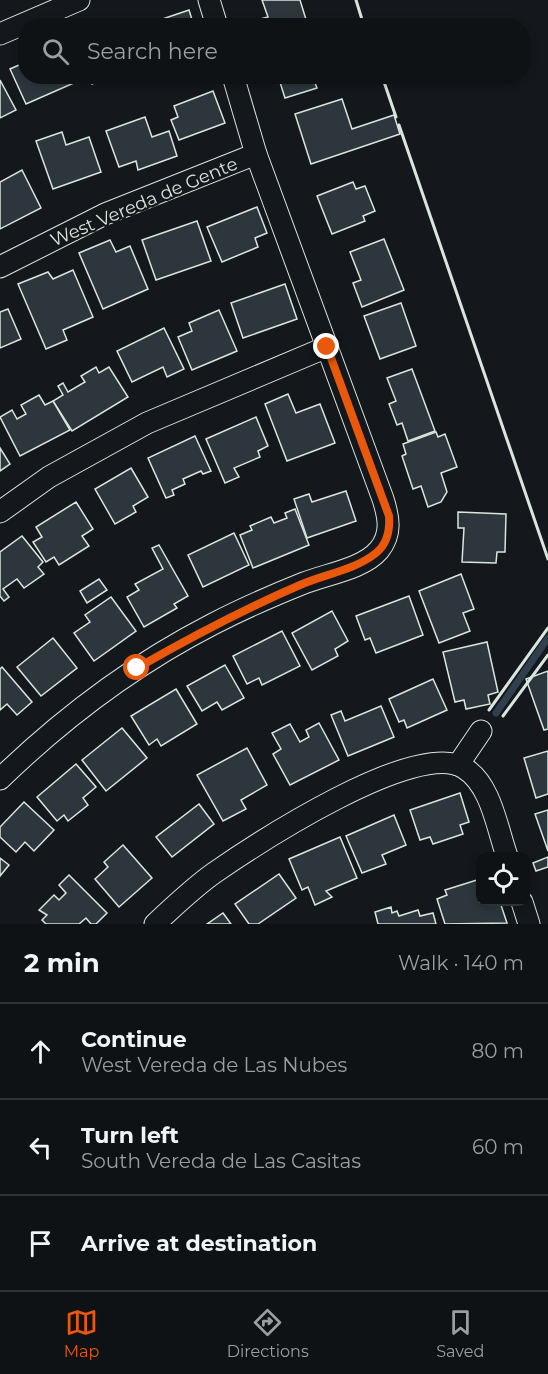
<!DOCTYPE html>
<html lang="en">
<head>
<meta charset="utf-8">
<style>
	body { margin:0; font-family:Montserrat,sans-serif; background:#181b1e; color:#f1f3f6 }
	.controls { position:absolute; right:18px; bottom:18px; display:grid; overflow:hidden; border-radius:12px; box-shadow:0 3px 9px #0003 }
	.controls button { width:54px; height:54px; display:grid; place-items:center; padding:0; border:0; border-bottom:2px solid #2f3234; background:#0f1215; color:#f1f3f6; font:30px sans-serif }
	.stop { position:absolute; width:18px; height:18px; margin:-14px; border:4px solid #ea580c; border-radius:50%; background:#fff }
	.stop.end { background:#ea580c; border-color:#fff; box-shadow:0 2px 6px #0008 }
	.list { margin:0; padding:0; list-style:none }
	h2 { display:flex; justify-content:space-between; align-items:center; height:78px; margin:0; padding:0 24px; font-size:26px }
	h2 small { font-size:20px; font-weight:400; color:#9b9ea0 }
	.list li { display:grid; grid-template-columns:39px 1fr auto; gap:18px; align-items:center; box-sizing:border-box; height:96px; padding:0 24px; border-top:2px solid #2f3234 }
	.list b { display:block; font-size:22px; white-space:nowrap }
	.list p { margin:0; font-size:20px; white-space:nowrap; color:#9b9ea0 }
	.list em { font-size:20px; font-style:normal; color:#9b9ea0 }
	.icon { flex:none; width:33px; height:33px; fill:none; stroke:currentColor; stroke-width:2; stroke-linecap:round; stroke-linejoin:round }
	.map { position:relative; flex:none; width:548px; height:924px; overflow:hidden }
	.search { position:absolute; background:#0f1215; box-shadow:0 3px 9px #0003; left:18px; right:18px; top:18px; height:66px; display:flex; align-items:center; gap:15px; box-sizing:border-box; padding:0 21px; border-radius:24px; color:#9b9ea0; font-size:22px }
	.sheet { height:366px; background:#0f1215 }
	nav { display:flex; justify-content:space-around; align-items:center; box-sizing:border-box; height:84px; border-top:2px solid #2f3234; background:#0f1215; font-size:16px; color:#9b9ea0 }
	nav a { display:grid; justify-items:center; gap:3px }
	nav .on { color:#ea580c }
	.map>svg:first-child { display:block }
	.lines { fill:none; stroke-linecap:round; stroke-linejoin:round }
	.stream { stroke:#2f3f4d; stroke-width:7 }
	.building { fill:#2c363c; stroke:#d8e6dc; stroke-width:1.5 }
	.street-casing { stroke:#d8e6dc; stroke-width:23 }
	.street { stroke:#14181c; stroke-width:21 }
	.wall { stroke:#d8e6dc; stroke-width:3 }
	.route { stroke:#ea580c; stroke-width:8 }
	.labels { text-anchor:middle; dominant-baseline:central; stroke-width:4.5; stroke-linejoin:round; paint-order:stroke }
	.street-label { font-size:18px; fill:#d8e6dc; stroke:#14181c }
</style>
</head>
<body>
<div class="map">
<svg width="548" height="924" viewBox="0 0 548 924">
	<rect width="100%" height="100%" fill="#14181c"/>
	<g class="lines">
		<!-- stream -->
		<polyline class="stream" points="496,713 548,638"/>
	</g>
	<!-- building -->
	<g class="building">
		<polygon points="262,0 300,0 308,26 262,26 260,19 268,17"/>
		<polygon points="189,10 194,26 142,26"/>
		<polygon points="26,62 26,76 74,76 76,82 26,104 10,69"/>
		<polygon points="89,76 113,76 92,84"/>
		<polygon points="278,76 318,76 313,78 317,88 285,98"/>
		<polygon points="0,80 16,110 0,118"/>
		<polygon points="213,91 225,123 179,140 171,120 178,117 174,106"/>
		<polygon points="342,99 352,129 394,115 400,134 311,164 295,114"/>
		<polygon points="145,117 152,137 169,131 177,156 138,170 136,161 119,167 106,131"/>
		<polygon points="62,132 66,145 89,137 101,172 53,189 36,141"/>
		<polygon points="22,170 41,208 0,229 0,182"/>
		<polygon points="353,182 356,189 365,186 375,211 363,216 365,221 332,234 317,196"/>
		<polygon points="257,207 267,233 255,238 258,247 222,262 207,227"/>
		<polygon points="197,221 211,261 156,280 142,240"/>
		<polygon points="384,239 404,290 362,307 353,283 361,280 350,252"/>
		<polygon points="110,240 116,252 130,246 148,289 103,309 79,253"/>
		<polygon points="73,270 93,317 63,330 67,340 46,349 18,284 48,272 53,279"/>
		<polygon points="285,284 297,319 243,338 231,303"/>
		<polygon points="401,303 416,346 380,359 364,316"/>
		<polygon points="8,309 21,339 0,348 0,312"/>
		<polygon points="219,310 237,351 192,370 178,337 192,331 189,323"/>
		<polygon points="164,328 184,369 167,377 163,367 132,382 117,351"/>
		<polygon points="96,367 99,373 109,367 128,397 72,431 53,401 63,395 58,386 63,383 68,392 85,382 81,376"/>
		<polygon points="412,369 435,431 408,441 402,423 397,425 389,404 396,401 387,378"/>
		<polygon points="288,394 296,413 320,404 335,443 287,461 265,404"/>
		<polygon points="39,395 45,405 53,401 70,430 20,456 0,417 12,410 17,419 26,414 21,405"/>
		<polygon points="256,417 268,446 258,451 260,457 234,468 239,477 225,483 206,439"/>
		<polygon points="436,432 438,437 445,434 457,467 441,473 447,492 441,502 428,507 421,486 413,489 402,456 406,454 403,444"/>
		<polygon points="195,436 211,471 203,474 201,471 183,479 185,484 172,490 174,495 166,498 148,458"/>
		<polygon points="0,448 10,464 0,471"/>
		<polygon points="131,468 148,497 133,506 136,512 115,524 95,489"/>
		<polygon points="346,491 356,521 307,538 294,499 309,494 312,502"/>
		<polygon points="76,502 93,529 82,536 89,546 59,565 54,557 46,562 33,542 42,537 36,527"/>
		<polygon points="295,509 309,545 253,568 240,535 252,530 250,526 271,517 274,523 287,518 285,513"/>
		<polygon points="458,512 506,514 505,552 497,552 496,563 462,562 464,528 458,528"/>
		<polygon points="234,533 249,565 203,587 188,555"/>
		<polygon points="22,536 43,562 38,567 44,574 24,588 17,579 3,589 9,597 4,601 0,596 0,552"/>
		<polygon points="159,545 188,596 174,604 177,608 144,627 127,597 139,590 135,584 163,569 152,548"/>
		<polygon points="461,574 474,609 463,613 470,631 439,643 419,591"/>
		<polygon points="99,579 107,590 87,603 80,591"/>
		<polygon points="409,596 423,635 376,653 370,638 365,640 356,616"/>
		<polygon points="111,597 136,631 94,661 74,633 90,622 85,615"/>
		<polygon points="332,611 348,641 335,649 338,656 312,670 292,633"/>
		<polygon points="282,631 300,666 262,685 259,678 247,684 233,656"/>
		<polygon points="53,638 77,668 41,696 17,667"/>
		<polygon points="487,642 498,692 488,695 490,704 466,709 464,700 455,702 443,652"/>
		<polygon points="225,665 244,698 222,710 217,702 202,711 187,686"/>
		<polygon points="2,667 32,702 17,715 7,704 0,710 0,669"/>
		<polygon points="548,671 548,729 544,730 526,679"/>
		<polygon points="433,679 447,710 407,728 404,720 399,722 389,699"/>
		<polygon points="176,689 197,724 161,746 157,739 149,745 131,716"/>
		<polygon points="381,706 394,737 348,756 331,715 341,711 345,721"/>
		<polygon points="319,723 339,760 290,785 273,754 281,749 272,733 290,724 300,742 309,737 306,730"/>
		<polygon points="122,728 147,758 106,791 82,760"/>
		<polygon points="247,748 267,785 241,800 246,809 223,821 197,775"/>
		<polygon points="548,751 548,794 536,798 524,758"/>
		<polygon points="76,764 96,787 83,798 88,805 68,821 64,815 57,821 37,797"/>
		<polygon points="460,793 469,822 460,825 463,834 433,844 430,837 420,840 410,810"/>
		<polygon points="24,802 54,830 34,851 25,842 16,852 0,837 0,827"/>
		<polygon points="199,804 214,824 172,857 156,837"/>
		<polygon points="548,810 548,851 535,814"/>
		<polygon points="394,815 406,845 382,855 386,864 362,873 346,836"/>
		<polygon points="340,837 357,878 326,891 332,897 315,905 308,887 302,890 289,859"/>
		<polygon points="123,845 152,878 119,907 95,879 108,867 104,862"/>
		<polygon points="548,857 548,867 536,871 533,863"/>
		<polygon points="0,858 9,865 0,876"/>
		<polygon points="279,874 296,898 258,924 249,924 235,904"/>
		<polygon points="69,875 107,913 96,924 91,924 86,918 79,924 46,924 42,920 47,915 39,910 54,895 59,900 66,893 59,885"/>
		<polygon points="480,879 480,902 500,902 507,923 445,924 437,899 447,895 445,890"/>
		<polygon points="391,907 392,913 397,911 399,916 418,910 420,916 433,913 436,924 378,924 375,912"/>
		<polygon points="223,913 231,924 207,924"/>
	</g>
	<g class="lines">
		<!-- street casing -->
		<g class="street-casing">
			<g id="street">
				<polyline points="209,0 217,26"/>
				<polyline points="0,34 79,0"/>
				<polyline points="0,267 105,214 256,154"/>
				<polyline points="0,512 49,477 147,423 327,347"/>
				<polyline points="458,765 481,731"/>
				<path d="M0,779C63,718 135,664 213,624C242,609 274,595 304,583C327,574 363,569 379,550C392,534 389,518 383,499L256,154L233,76"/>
				<polyline points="522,902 529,924"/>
				<path d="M155,924C174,906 193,888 214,873C256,844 417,738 464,768C491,784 497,828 507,856"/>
			</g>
		</g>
		<!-- street -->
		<use href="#street" class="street"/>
		<!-- wall -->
		<g class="wall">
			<polyline points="356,0 364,26"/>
			<polyline points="382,76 396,117"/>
			<polyline points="399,125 548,559"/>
			<polyline points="489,710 548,628"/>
			<polyline points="503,716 548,655"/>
		</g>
	</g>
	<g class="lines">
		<!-- route -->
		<path class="route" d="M137,668C191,637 244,609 300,585C325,574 355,570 376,553C387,544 390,530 389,516L327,347"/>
	</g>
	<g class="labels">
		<!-- street labels -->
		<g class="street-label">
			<text transform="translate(144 202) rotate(-23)">West Vereda de Gente</text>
		</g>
	</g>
</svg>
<div class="controls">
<button><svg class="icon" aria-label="locate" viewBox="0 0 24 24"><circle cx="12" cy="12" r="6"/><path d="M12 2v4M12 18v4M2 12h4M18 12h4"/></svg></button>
</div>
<div class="stop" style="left:137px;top:668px"></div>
<div class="stop end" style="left:327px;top:347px"></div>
<div class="search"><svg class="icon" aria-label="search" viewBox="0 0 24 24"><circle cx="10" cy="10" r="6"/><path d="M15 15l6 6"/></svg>Search here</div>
</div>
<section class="sheet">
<h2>2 min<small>Walk · 140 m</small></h2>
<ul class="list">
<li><svg class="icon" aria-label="ahead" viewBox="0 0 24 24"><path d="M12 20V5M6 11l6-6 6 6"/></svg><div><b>Continue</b><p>West Vereda de Las Nubes</p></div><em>80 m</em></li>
<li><svg class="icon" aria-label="left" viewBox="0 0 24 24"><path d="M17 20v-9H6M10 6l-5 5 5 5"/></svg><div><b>Turn left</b><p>South Vereda de Las Casitas</p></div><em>60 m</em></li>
<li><svg class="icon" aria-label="arrive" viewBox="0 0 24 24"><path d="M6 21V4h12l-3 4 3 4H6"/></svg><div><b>Arrive at destination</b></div></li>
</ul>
</section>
<nav>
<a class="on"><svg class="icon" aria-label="map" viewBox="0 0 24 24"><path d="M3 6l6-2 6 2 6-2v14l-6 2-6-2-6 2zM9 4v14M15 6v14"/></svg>Map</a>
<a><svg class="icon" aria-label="directions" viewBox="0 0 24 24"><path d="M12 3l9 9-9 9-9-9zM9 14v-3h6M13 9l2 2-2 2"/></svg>Directions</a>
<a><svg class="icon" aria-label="saved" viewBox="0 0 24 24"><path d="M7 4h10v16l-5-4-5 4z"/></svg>Saved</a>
</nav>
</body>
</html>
